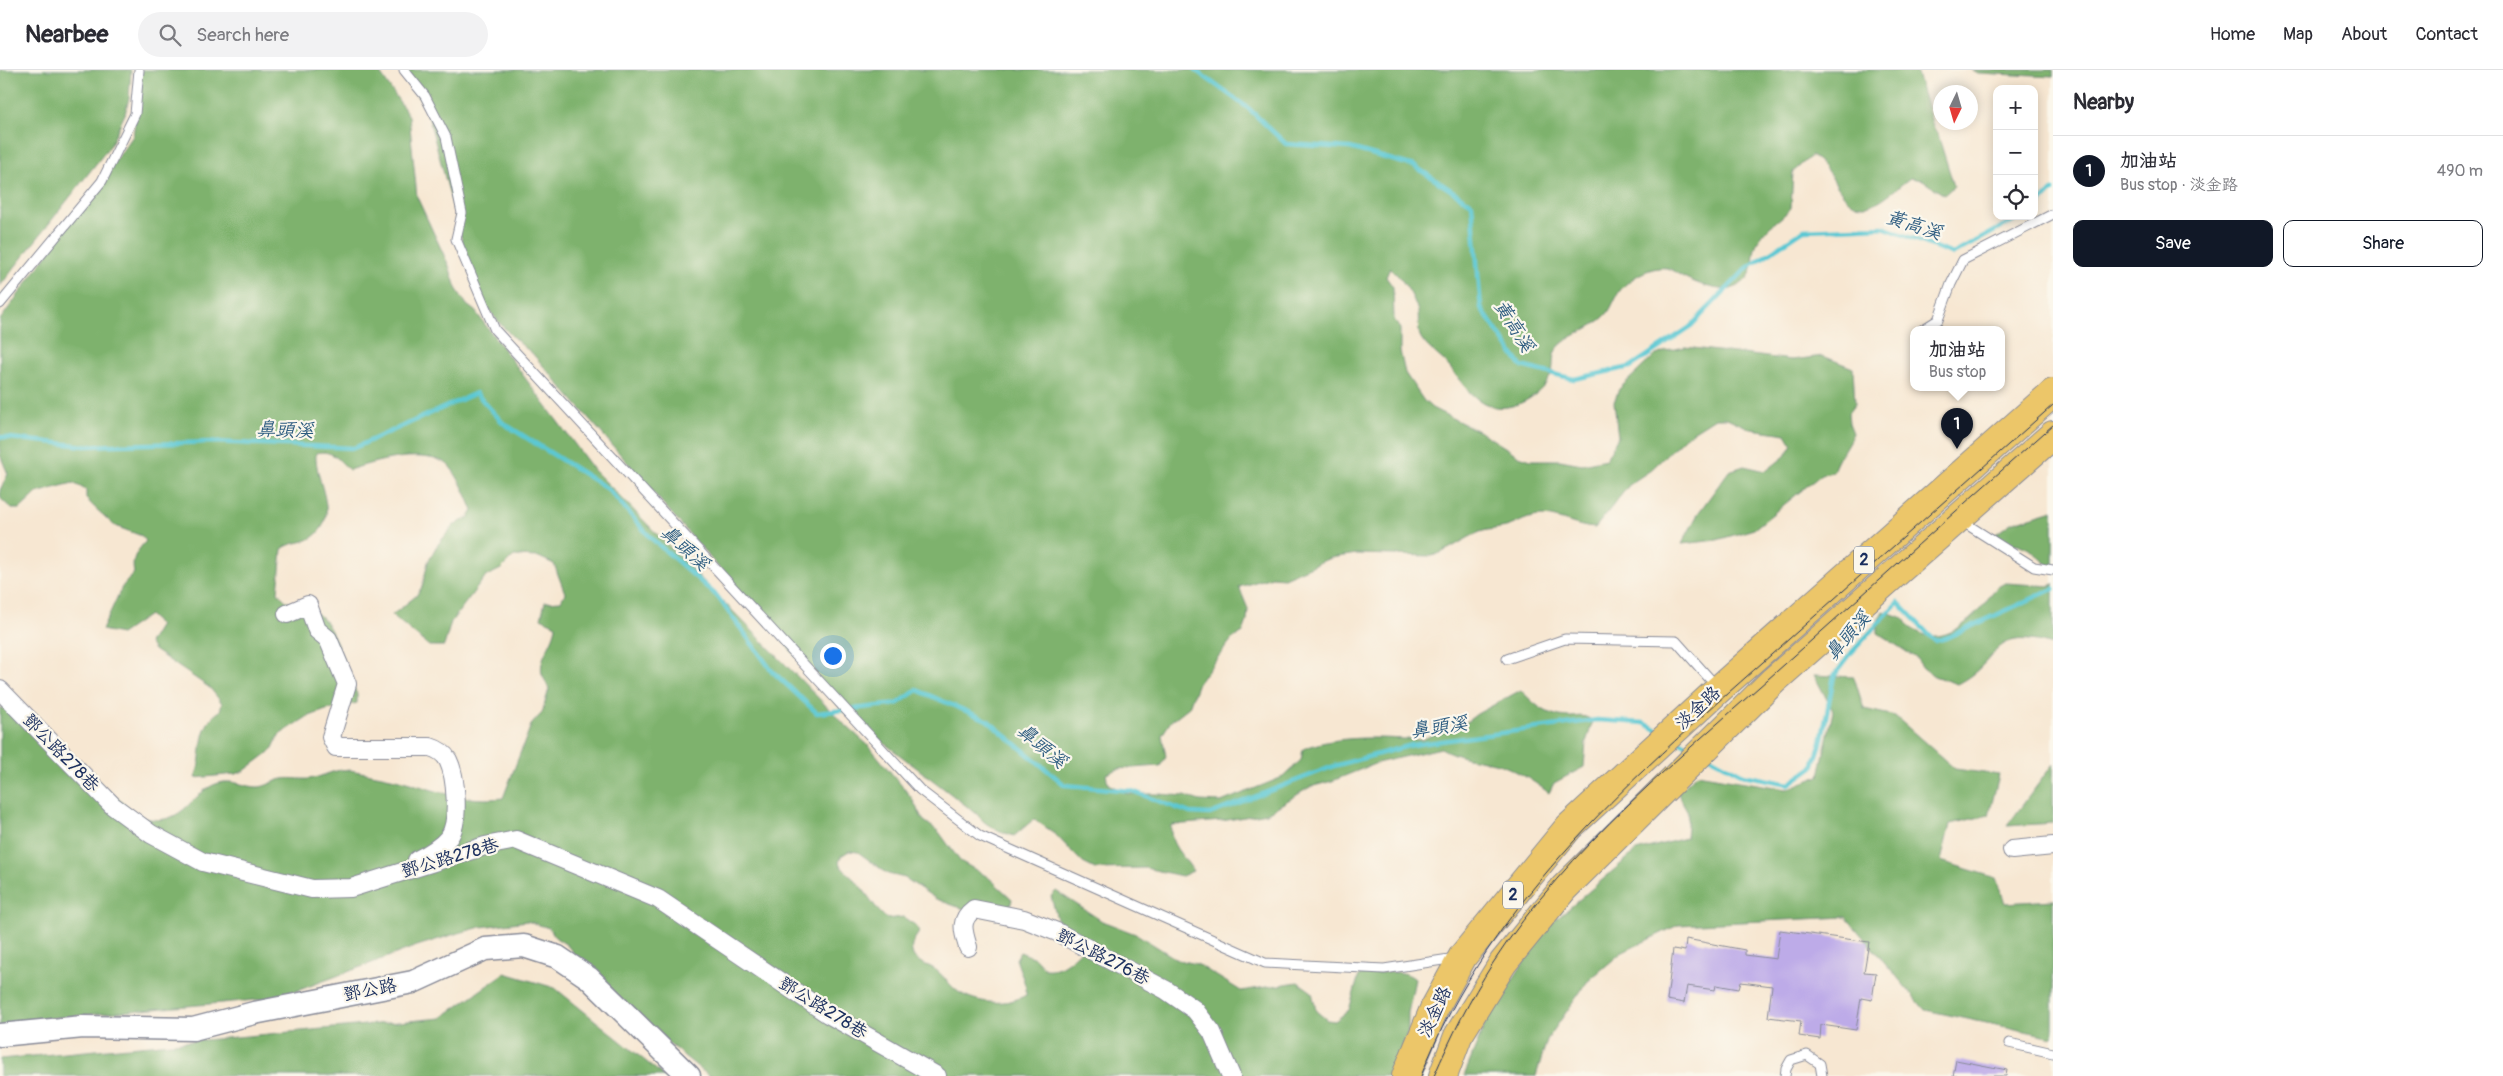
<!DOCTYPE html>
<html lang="en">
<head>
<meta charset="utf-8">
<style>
	body { margin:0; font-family:Pangolin,"LXGW WenKai TC",sans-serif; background:#f2f2f3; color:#2b2b33 }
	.controls { position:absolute; right:15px; top:15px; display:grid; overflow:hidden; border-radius:10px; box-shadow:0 2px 12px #0003 }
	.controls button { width:45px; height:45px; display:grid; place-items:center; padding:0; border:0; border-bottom:1px solid #e1e1e2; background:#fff; color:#2b2b33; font:25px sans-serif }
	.compass { position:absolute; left:1933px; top:15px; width:45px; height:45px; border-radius:50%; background:#fff; box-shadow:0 2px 12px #0003; rotate:185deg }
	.you { position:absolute; left:832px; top:585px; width:18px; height:18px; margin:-12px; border:4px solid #fff; border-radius:50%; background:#1a73e8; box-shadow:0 0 0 8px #1a73e833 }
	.badge { display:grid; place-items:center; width:32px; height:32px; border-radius:50%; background:#111827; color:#fff; font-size:16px; font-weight:700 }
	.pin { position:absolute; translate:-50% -41px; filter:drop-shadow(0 1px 2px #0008) }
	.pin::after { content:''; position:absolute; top:26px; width:18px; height:15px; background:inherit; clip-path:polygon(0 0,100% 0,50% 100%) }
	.popup { position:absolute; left:1910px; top:256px; width:95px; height:65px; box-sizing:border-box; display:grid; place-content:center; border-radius:10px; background:#fff; filter:drop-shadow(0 1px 4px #0005); font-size:16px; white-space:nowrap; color:#7c7c81 }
	.popup b { font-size:19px; color:#2b2b33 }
	.popup::after { content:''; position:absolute; left:50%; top:100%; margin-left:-10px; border:10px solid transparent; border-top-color:#fff }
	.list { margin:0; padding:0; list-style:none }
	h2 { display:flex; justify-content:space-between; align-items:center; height:65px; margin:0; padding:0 20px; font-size:21px }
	h2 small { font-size:16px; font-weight:400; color:#7c7c81 }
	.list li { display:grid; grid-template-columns:32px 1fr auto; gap:15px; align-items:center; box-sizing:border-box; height:70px; padding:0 20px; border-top:1px solid #e1e1e2 }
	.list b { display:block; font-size:19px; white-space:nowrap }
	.list p { margin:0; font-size:16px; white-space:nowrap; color:#7c7c81 }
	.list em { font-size:16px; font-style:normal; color:#7c7c81 }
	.actions { display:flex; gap:10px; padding:15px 20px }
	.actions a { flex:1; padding:11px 0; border:1px solid #111827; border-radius:10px; text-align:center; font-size:18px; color:#111827 }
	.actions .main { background:#111827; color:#fff }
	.icon { flex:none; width:28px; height:28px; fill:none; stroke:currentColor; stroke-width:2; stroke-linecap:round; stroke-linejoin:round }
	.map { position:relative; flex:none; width:2053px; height:1006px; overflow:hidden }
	header { display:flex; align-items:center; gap:30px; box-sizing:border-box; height:70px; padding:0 25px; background:#fff; border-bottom:1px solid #e1e1e2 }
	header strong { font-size:24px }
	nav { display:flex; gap:28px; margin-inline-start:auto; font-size:18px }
	.search { width:350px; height:45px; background:#f2f2f3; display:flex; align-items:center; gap:12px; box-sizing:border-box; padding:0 18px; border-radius:28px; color:#7c7c81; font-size:19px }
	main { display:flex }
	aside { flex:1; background:#fff }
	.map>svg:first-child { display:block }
	.forest { fill:#7eb26d; stroke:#4c7066 }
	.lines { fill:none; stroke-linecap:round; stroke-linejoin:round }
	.stream { stroke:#5bc8d3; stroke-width:4.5 }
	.building { fill:#bdabe8 }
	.service-casing { stroke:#898b98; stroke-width:11 }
	.minor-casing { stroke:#898b98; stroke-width:20 }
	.tertiary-casing { stroke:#898b98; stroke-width:25 }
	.primary-casing { stroke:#898b98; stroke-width:30 }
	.service { stroke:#fff; stroke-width:9 }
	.minor { stroke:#fff; stroke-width:18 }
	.tertiary { stroke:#fff; stroke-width:22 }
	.primary { stroke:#ecc669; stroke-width:28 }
	.tram { stroke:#1b2f5e; stroke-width:1 }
	.labels { text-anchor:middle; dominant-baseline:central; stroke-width:4.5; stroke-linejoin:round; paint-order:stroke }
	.shield { fill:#fbf7ec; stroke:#5e6b89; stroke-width:1 }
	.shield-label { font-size:16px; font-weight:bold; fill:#1b2f5e }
	.street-label { font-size:18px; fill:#1b2f5e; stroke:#fbf7ec }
	.water-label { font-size:19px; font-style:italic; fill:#2e5d81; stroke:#fbf7ec }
</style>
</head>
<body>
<header>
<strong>Nearbee</strong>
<div class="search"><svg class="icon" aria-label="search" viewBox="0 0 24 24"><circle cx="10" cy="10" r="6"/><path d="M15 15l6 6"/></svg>Search here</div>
<nav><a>Home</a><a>Map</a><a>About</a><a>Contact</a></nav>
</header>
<main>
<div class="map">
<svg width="2053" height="1006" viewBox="0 0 2053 1006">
	<rect width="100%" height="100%" fill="#fbf7ec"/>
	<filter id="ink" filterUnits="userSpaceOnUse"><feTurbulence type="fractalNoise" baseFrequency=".02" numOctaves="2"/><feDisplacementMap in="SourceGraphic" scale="10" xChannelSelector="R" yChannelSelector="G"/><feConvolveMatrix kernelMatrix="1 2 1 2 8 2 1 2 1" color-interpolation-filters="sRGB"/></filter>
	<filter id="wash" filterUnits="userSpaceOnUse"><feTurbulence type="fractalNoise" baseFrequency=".0096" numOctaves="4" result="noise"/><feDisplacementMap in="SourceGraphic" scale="20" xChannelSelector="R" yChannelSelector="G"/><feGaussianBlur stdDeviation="1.12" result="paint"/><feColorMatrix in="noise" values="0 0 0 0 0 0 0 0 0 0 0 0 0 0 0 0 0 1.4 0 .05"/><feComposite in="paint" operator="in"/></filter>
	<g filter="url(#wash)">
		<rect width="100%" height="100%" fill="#f7e7d2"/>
		<!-- forest -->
		<g class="forest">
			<polygon points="0,0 131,0 129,28 125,44 110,76 0,216"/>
			<path d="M142,0H378L409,46L417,127L449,196L456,218L467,235L475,241L594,400L843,653L869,676L911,727L923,750L939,762L960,791L988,807L1012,829L1010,837L968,840L958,837L936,829L905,808L888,804L858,782L849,781L841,786L839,793C844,802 853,807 860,816C870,827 875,839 887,849L903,847L915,855L920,861C916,867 910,874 912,882C914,893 928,894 936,900C945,907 952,919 962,924C981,934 1007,936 1026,925V917L1016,889L1020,882L1035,888L1045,899C1063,901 1073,887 1086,876L1057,849L1051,826L1056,821L1102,851L1138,865L1178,890L1197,894L1241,921L1298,912L1312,922L1316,941L1327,950L1335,951L1349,940L1359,905C1376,904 1402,897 1415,909L1408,943V961L1392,1006H709L668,973L582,894L567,875L556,868L549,858L527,851L481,857L455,864L417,876L278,928L17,951L0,956V637L12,644L141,747C187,761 191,716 224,712C236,711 247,717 258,717C266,717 275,710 283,709C293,707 304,711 314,708C326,705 338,698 350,700C370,704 391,707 410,713C441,723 470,732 503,728L531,655L542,643L549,619C547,614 544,609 542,604C538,586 555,573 556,555L541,548L545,532L561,531L565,523L554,494L539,487L514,486L501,499L485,507L451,552L444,576H429L392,545L416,526L422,517L428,492L436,477L453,456L469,447L473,441C469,430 455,397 444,392C415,380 377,391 349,400C339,390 332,379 316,383C314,411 342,445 313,467C303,474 292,471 282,479L278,522C293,543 307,535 321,547C335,558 347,606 357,624V633L326,640L307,647L279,665L272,680L244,701L236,704L195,708C205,685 195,657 220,641L222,633L210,618L154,580L149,573L160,555L149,545L121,564L102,560L122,517L134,503C131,489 136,482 146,471L142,466L115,456L92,435L86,428V420L73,413L57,417L37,423L20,439H12L1,429L0,420L8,404L0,385V250L133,66Z"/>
			<path d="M406,0H1916L1933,56L1938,65L1954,116L1944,125L1923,110L1910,108C1879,131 1860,156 1834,111C1827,100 1822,92 1811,86L1793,102L1791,138C1782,149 1763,159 1757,173C1750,188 1759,203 1738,216C1723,225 1694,213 1680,205C1676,203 1672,199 1667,198C1651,196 1634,206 1623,217C1615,225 1613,237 1606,245C1593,259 1565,266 1556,280C1552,286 1554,295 1552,302C1545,324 1513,343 1491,336C1469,329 1459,307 1445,292C1437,284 1427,278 1421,268C1417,261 1419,250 1418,242C1414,226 1402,208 1390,198L1386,207L1393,217L1394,249L1400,259V281L1405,303L1424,331L1432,338L1484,364L1519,386L1531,390H1560L1582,394L1606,389L1618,367L1614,332L1619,319L1654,286L1666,281L1685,277L1792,290L1823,286L1853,298L1855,334L1848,343L1849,353L1853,363C1847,377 1837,388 1833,402L1822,404L1754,459L1717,470L1682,474L1699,442L1729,401L1744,396L1766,401L1785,386L1792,374L1786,364L1751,359L1727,348H1715L1685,367L1651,400L1630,414L1595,458C1576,457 1561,447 1543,446C1526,446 1520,453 1506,457C1498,459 1488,459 1480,462C1463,469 1449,481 1432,486L1357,484L1330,488L1284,508L1272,507L1239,517L1248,539L1247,551L1243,562L1232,569L1205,604L1197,615L1189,637L1171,651L1162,665L1166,687L1160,696L1118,699L1106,704L1108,714L1128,724H1159L1185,726L1200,731L1221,732L1283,707L1301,690L1303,679C1339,664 1385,668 1422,670L1432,665L1457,659L1477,644L1521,620C1535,636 1549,647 1571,647C1582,646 1584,645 1593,651L1586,672L1584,697L1554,713L1549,723C1532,710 1511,696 1490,692C1473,689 1457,687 1441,678L1377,693L1332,711L1310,717L1267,743L1222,751L1171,755C1169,776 1183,784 1193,801L1182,806L1145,798L1095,799L1083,793L1054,763L1034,749L1014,766C1000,761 986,757 977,744L846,644L532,283C510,267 488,242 475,218L428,45Z"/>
			<polygon points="1972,0 2053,0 2053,7 1978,3"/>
			<polygon points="2053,440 2053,499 2031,480 2018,474 2003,474 1993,466 2011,453"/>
			<path d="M2006,513L2051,516L2053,513V575C1988,556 2003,591 1957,614L1934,606L1923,598L1916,588L1878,563V551L1883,541L1904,548C1908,558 1911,558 1920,563C1943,574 1967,554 1982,537C1990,527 1993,517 2006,513Z"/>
			<polygon points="1814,605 1854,607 1864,639 1895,646 1955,699 1999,705 1989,745 1950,754 1941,791 1996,808 2005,833 2053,830 2053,967 1925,940 1846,847 1678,855 1621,883 1587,912 1547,970 1536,1006 1464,1006 1487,949 1546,858 1636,781 1686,768 1688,742 1677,722 1697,704 1787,719 1819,706 1833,641"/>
			<polygon points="2053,694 2053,753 2007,756"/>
			<polygon points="505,903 555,918 664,1006 0,1006 0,989 441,948"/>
		</g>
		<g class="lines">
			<!-- stream -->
			<g class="stream">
				<polyline points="1195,0 1248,38 1286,74 1350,78 1414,96 1472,134 1481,238 1521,296 1574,309 1630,297 1689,258 1747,198 1804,160 1883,157 1953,184 2022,146"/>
				<polyline points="2034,140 2053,120"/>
				<polyline points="0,367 85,376 214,372 354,378 476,323 503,353 608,419 651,468 717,526 772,601 817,643 897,634 917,620 987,650 1065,715 1132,721 1190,743 1210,744 1334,696 1412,675 1597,650 1644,653 1659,661"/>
				<polyline points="1677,670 1692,678"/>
				<polyline points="1710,687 1743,705 1789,714 1813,697 1821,673 1834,606 1852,582 1898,532 1935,571 1946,568 2053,519"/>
			</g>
		</g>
		<g id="blocks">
			<!-- building -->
			<g class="building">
				<polygon points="1780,860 1869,872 1864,902 1876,903 1872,930 1861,928 1856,960 1821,955 1820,969 1799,966 1801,951 1768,947 1772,916 1741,912 1739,919 1716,915 1715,920 1687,916 1684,933 1667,930 1673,879 1685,881 1686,869 1745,880 1745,885 1776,889"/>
				<polygon points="1956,990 2007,1000 2006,1006 1953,1006"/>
			</g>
		</g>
	</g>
	<g filter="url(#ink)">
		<use href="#blocks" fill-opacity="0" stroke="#898b98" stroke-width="1"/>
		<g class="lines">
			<!-- service casing -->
			<g class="service-casing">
				<g id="service">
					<polyline points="404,0 425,26 446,67 462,143 456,169 495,260 920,720 980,766 1265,893 1384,899 1456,888"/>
					<polyline points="0,234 102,111 135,44 139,0"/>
					<polyline points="1922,260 1938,250 1951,214 1963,190 2053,144"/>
					<polyline points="1960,450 2034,497 2053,500"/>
					<polyline points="1507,589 1565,569 1676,571 1717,617"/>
					<polyline points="2009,973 2053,983"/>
					<polyline points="1785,1006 1786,999 1791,990 1807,985 1820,994 1822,1006"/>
				</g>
			</g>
			<!-- minor casing -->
			<g class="minor-casing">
				<g id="minor">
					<path d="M287,544L308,535L317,560L328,569L347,614L331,667L336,677H430C437,679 444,683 448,690C456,706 460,752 449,767C441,777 429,784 417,790"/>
					<polyline points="0,620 113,736 151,764 203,792 312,819 351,818 485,776 516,770 658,829 828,944 937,1006"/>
					<polyline points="2012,780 2053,776"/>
					<path d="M968,877C963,861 959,850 974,839L1024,849L1057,862L1166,920L1195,940L1212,962L1231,1006"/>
				</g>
			</g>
			<!-- tertiary casing -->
			<g class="tertiary-casing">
				<polyline id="tertiary" points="0,965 83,957 193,959 254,943 413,912 485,879 524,876 558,887 589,908 689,1006"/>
			</g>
			<!-- primary casing -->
			<g class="primary-casing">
				<g id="primary">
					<polyline points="1406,1006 1434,939 1463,886 1569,757 1719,619 2053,323"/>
					<polyline points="1443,1006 1458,966 1503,893 1564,818 1773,611 2053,365"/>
				</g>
			</g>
			<!-- service -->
			<use href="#service" class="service"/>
			<!-- minor -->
			<use href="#minor" class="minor"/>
			<!-- tertiary -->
			<use href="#tertiary" class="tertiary"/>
			<!-- primary -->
			<use href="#primary" class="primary"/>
			<!-- tram -->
			<g class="tram">
				<path d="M1421,1006C1491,827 1640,701 1780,577C1871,496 1962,416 2053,335"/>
				<path d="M1434,1006C1451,967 1470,929 1493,893C1569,776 1682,686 1785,594C1874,515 1963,434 2053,355"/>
			</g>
		</g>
	</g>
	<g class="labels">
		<!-- shield labels -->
		<g class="shield">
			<rect x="1854" y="476.5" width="20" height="27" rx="4"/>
			<rect x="1503" y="811.5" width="20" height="27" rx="4"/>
		</g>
		<g class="shield-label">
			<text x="1864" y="490">2</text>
			<text x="1513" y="825">2</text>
		</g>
		<!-- street labels -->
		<g class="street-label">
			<text transform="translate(1698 638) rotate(-43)">淡金路</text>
			<text transform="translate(61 683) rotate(46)">鄧公路278巷</text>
			<text transform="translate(450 788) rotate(-16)">鄧公路278巷</text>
			<text transform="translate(1103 887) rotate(27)">鄧公路276巷</text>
			<text transform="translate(370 920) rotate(-11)">鄧公路</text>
			<text transform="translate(823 938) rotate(32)">鄧公路278巷</text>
			<text transform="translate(1435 942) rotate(-65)">淡金路</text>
		</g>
		<!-- water labels -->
		<g class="water-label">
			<text transform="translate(1914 155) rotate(18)">黃高溪</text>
			<text transform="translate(1514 256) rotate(58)">黃高溪</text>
			<text transform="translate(285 360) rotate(2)">鼻頭溪</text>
			<text transform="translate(685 478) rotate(42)">鼻頭溪</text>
			<text transform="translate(1848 566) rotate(-49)">鼻頭溪</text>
			<text transform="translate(1439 657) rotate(-8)">鼻頭溪</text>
			<text transform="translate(1042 676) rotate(40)">鼻頭溪</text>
		</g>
	</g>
</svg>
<div class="controls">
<button>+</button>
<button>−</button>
<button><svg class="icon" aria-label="locate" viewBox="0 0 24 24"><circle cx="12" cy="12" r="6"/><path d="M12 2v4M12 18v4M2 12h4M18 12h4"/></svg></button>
</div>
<svg class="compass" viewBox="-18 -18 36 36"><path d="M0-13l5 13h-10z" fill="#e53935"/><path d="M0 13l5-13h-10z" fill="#7c7c81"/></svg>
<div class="you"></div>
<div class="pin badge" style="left:1957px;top:379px">1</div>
<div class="popup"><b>加油站</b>Bus stop</div>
</div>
<aside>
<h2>Nearby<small></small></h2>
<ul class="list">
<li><span class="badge">1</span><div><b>加油站</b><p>Bus stop · 淡金路</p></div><em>490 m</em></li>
</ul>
<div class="actions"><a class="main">Save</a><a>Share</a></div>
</aside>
</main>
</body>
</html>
